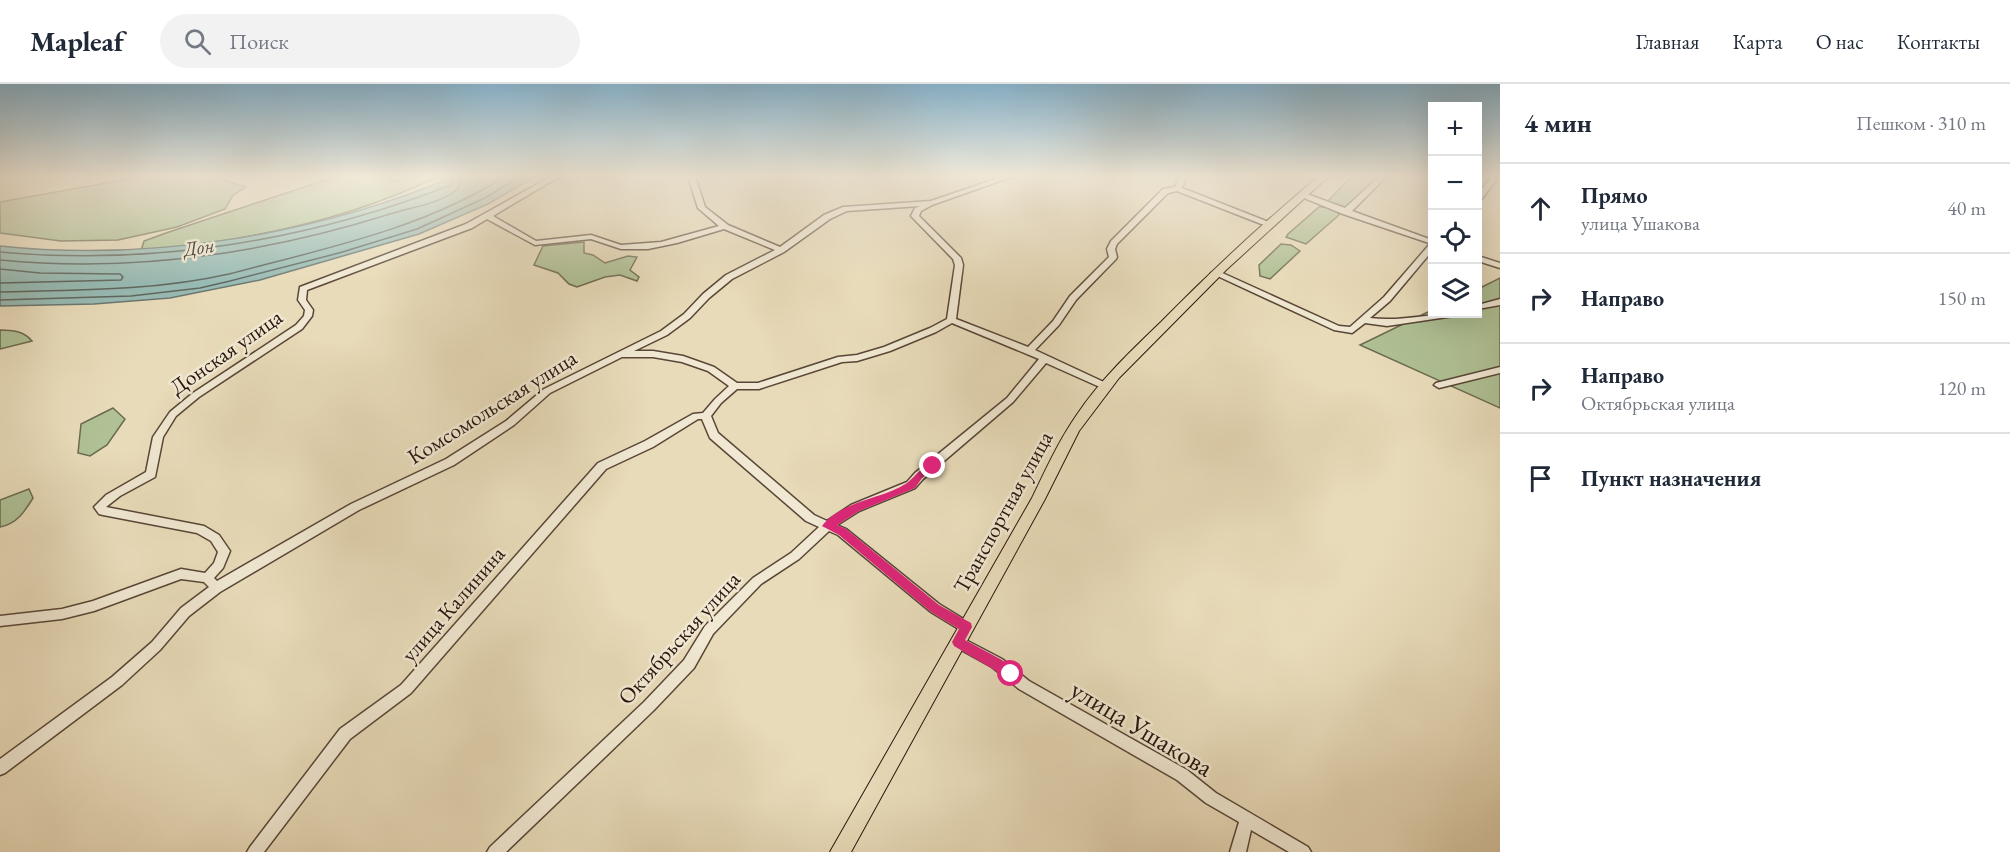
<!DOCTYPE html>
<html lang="ru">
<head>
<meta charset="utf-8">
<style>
	body { margin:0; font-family:"EB Garamond",serif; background:#f2f2f3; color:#1f2937 }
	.controls { position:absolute; right:18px; top:18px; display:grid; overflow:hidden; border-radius:0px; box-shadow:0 6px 24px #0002 }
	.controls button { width:54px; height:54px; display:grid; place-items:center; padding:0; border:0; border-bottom:2px solid #e0e1e3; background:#fff; color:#1f2937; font:30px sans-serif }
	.stop { position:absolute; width:18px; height:18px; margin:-14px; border:4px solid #db2777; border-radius:50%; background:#fff }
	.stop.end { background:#db2777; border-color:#fff; box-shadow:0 2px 6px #0008 }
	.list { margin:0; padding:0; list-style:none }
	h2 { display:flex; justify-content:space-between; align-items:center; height:78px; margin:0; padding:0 24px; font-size:26px }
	h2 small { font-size:20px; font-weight:400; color:#747a83 }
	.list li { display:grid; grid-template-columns:39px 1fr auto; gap:18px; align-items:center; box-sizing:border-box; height:90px; padding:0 24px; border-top:2px solid #e0e1e3 }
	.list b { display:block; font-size:22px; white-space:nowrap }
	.list p { margin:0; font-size:20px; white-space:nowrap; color:#747a83 }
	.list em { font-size:20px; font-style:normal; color:#747a83 }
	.icon { flex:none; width:33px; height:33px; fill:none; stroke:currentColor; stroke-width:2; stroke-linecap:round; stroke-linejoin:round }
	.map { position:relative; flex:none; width:1500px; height:768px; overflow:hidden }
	header { display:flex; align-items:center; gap:36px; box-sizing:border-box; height:84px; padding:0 30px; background:#fff; border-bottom:2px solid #e0e1e3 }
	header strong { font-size:28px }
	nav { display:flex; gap:33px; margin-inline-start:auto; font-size:21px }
	.search { width:420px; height:54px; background:#f2f2f3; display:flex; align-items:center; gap:15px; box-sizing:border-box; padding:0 21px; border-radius:33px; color:#747a83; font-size:22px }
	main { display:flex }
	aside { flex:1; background:#fff }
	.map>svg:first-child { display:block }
	.green { fill:#afc195; stroke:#6c6a50; stroke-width:1.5 }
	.water { fill:#98bbb4; stroke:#6c7871; stroke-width:1.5 }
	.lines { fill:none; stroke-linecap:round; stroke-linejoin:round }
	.shore { stroke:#606860; stroke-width:1.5 }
	.minor-casing { stroke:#594637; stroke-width:3 }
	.major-casing { stroke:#29140c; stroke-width:2 }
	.minor { fill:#f0e8d2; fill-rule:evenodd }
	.major { fill:#e8dbb9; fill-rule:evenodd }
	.route { fill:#db2777 }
	.labels { text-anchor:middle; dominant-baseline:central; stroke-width:5; stroke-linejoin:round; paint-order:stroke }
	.far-water-label { font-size:20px; font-style:italic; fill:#504e47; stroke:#f0e8d2 }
	.street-label { font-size:22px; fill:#29140c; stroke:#f0e8d2 }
	.near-street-label { font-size:27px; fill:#29140c; stroke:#f0e8d2 }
</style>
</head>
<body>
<header>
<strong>Mapleaf</strong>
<div class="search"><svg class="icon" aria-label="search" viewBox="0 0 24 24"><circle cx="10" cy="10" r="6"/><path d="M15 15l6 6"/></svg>Поиск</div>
<nav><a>Главная</a><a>Карта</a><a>О нас</a><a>Контакты</a></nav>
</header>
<main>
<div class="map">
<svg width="1500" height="768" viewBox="0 0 1500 768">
	<rect width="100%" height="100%" fill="#e8dbb9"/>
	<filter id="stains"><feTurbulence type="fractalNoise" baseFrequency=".00333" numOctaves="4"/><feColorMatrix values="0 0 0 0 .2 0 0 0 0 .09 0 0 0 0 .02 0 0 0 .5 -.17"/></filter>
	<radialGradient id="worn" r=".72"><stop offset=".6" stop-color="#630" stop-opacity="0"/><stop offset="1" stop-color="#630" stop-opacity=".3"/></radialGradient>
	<!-- green -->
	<g class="green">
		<polygon points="145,92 221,92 226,97 246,103 233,111 225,125 177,143 118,156 61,157 0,149 0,118"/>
		<path d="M337,92H395L391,95L397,97L411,92H439C347,137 242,158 141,167L144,157L166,149Z"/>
		<polygon points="1352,92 1380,92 1345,124 1327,118"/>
		<polygon points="1319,123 1328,123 1339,127 1339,131 1306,160 1286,153 1288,150"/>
		<polygon points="584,158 584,169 593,171 605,179 628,172 637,173 630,186 639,193 637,197 620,191 605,193 577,203 569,200 558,189 534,181 543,162"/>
		<polygon points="1281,160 1291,161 1300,167 1270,195 1260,192 1259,181"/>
		<polygon points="1500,194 1500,324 1360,261 1432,226 1432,230 1478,230 1478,205"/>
		<path d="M0,246C12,246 24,247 32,257L0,265Z"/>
		<polygon points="113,324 125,335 107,361 90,372 78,369 81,340"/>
		<path d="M29,405L33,414C25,427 17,440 0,443V416Z"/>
	</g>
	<!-- water -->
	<path class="water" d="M455,92H536L488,120L419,150L260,196L170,214L94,220L0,222V162C150,178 316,151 455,92Z"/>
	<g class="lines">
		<!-- shore -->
		<g class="shore">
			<path d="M0,168C153,182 308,157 451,101L455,92"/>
			<path d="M0,176C134,189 263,170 390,130C412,123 440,120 458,105L463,92"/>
			<polyline points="0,185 40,189 120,190 123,193 121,196 0,199"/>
			<path d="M0,208C77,206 154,207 229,190C323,165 423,145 506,92"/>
			<polyline points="0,216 131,212 200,204 230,197 339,169 417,145 485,114 521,92"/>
		</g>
		<!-- minor casing -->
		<g class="minor-casing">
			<g id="minor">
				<path d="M552,92H560L493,132L536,157L591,151L621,161L661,158L719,142L698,124L688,92H695L705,123L728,141L780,163L824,131L843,123L931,117L1004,92H1014L932,121L921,127L919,132L961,174L963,181L956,235L1028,263L1053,237L1070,212L1109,173L1107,165L1111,157L1163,105L1175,103L1180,92H1187L1182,104L1271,139L1264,141L1177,107L1168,109L1117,160L1115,165L1117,173L1116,175L1076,216L1059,241L1035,266L1108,300L1110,302L1108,304H1102L1046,279L1013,318L923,395L915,404L859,427L837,441L846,445L939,520L970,539L972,543L970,547L966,548L962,547L931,528L838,451L829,447L799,475L761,500L713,550L694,584L654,626L506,768H487L490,763L644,618L684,576L705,542L753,494L791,469L819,443L806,437L710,354L702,335H698L653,363L606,385L411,609L350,655L264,768H247L250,763L340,645L401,601L598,379L645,357L693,330L703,329L715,315L729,302L708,287L682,278L653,273H622L550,309L514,341L454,381L359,426L220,508L189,532L160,566L122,601L5,689L0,691V675L112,593L152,558L181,524L209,503L204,498L181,495L94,527L62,535L0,542V532L62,525L93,517L181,485L205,489L214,479L218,468L211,457L197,449L103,431L99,430L94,423L106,411L146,388L153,353L170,328L193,309L296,241L304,232L305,226L298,216L300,203L466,140ZM920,122L915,124L911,132L953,175L955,181L947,235L930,244L884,263L857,271L838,273L758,299H737L714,283L683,272L653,267H634L667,251L690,234L709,214L732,195L784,168L830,135L847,127ZM487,135L535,161L591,155L621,165H648L677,159L724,145L775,166L726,191L703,210L684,230L661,247L544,305L506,337L446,375L351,420L217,497L214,494L223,484L230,467L219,451L204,442L106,423L120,412L155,393L163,353L176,332L199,313L302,245L312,232L313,226L306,216L307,206L472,144ZM952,239L1039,275L1007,314L915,389L907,398L851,421L827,437L814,431L718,349L711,332L721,319L737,305H759L842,278L857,277L890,267L936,248Z"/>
				<polygon points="1380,92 1387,92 1352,127 1432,156 1432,160 1343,130 1297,111 1304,109 1345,124"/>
				<polygon points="1492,92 1499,92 1481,116 1478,116 1478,110"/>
				<path d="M1429,161H1432V167L1390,217L1370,234C1399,238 1427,230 1455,230L1454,232L1387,242L1365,239L1352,249L1334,246L1211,189L1215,187H1218L1339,242L1350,243L1384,213Z"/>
				<polygon points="1478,172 1500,179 1500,184 1478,177"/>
				<polygon points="1500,215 1500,221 1478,225 1478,221"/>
				<polygon points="1500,283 1500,289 1439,304 1434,301 1436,299"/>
				<polygon points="958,552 1002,575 1029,597 1187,686 1216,709 1308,763 1311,768 1289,768 1251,746 1246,768 1230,768 1239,738 1206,719 1177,696 1019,605 992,583 954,562 952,558 954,554"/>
			</g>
		</g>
		<!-- major casing -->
		<g class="major-casing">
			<path id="major" d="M1319,92H1329L1226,186L1119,294L1079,347L1045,415L851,768H830L1032,414C1046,385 1059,356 1078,329C1101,295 1131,267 1161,238C1211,187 1264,138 1319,92Z"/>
		</g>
		<!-- minor -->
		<use href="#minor" class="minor"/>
		<!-- major -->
		<use href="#major" class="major"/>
	</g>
	<!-- sky -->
	<linearGradient id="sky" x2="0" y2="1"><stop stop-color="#88b7d3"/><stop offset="0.46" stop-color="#f5efe0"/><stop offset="1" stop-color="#f5efe0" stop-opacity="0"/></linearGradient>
	<rect width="1500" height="200" fill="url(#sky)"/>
	<!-- route -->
	<path class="route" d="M933,378L936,379V384L922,394L915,404L859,427L837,441L846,445L939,521L971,539L972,543L965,556L1002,576L1016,587V594L1011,596L954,562L952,558L959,545L931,528L839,451L822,442C842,416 884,415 907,399C916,392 921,383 933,378Z"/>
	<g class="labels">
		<!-- far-water labels -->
		<g class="far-water-label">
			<text transform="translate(199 163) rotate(-9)">Дон</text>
		</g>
		<!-- street labels -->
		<g class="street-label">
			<text transform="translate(226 268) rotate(-35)">Донская улица</text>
			<text transform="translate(492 323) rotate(-32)">Комсомольская улица</text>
			<text transform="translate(1003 428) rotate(-61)">Транспортная улица</text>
			<text transform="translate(453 520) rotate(-49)">улица Калинина</text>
			<text transform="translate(679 554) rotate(-48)">Октябрьская улица</text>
		</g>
		<!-- near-street labels -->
		<g class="near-street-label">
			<text transform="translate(1142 644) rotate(31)">улица Ушакова</text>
		</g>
	</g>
	<rect width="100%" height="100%" filter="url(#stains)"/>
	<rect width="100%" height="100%" fill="url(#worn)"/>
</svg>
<div class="controls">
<button>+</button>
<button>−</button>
<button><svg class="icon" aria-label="locate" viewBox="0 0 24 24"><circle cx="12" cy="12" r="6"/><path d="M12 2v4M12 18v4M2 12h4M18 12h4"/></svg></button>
<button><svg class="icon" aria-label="layers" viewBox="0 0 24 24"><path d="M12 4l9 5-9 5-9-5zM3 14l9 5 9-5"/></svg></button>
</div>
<div class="stop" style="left:1011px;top:590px"></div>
<div class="stop end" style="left:933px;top:382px"></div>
</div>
<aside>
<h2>4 мин<small>Пешком · 310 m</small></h2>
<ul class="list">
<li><svg class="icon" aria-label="ahead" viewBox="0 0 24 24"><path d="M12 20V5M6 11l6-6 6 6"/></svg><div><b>Прямо</b><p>улица Ушакова</p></div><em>40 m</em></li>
<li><svg class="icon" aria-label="right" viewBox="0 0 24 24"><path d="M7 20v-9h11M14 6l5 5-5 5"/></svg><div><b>Направо</b></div><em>150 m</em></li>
<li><svg class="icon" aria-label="right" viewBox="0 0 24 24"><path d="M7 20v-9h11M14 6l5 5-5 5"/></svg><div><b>Направо</b><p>Октябрьская улица</p></div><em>120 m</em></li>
<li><svg class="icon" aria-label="arrive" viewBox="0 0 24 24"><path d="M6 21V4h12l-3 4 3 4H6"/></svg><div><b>Пункт назначения</b></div></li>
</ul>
</aside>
</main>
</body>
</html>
